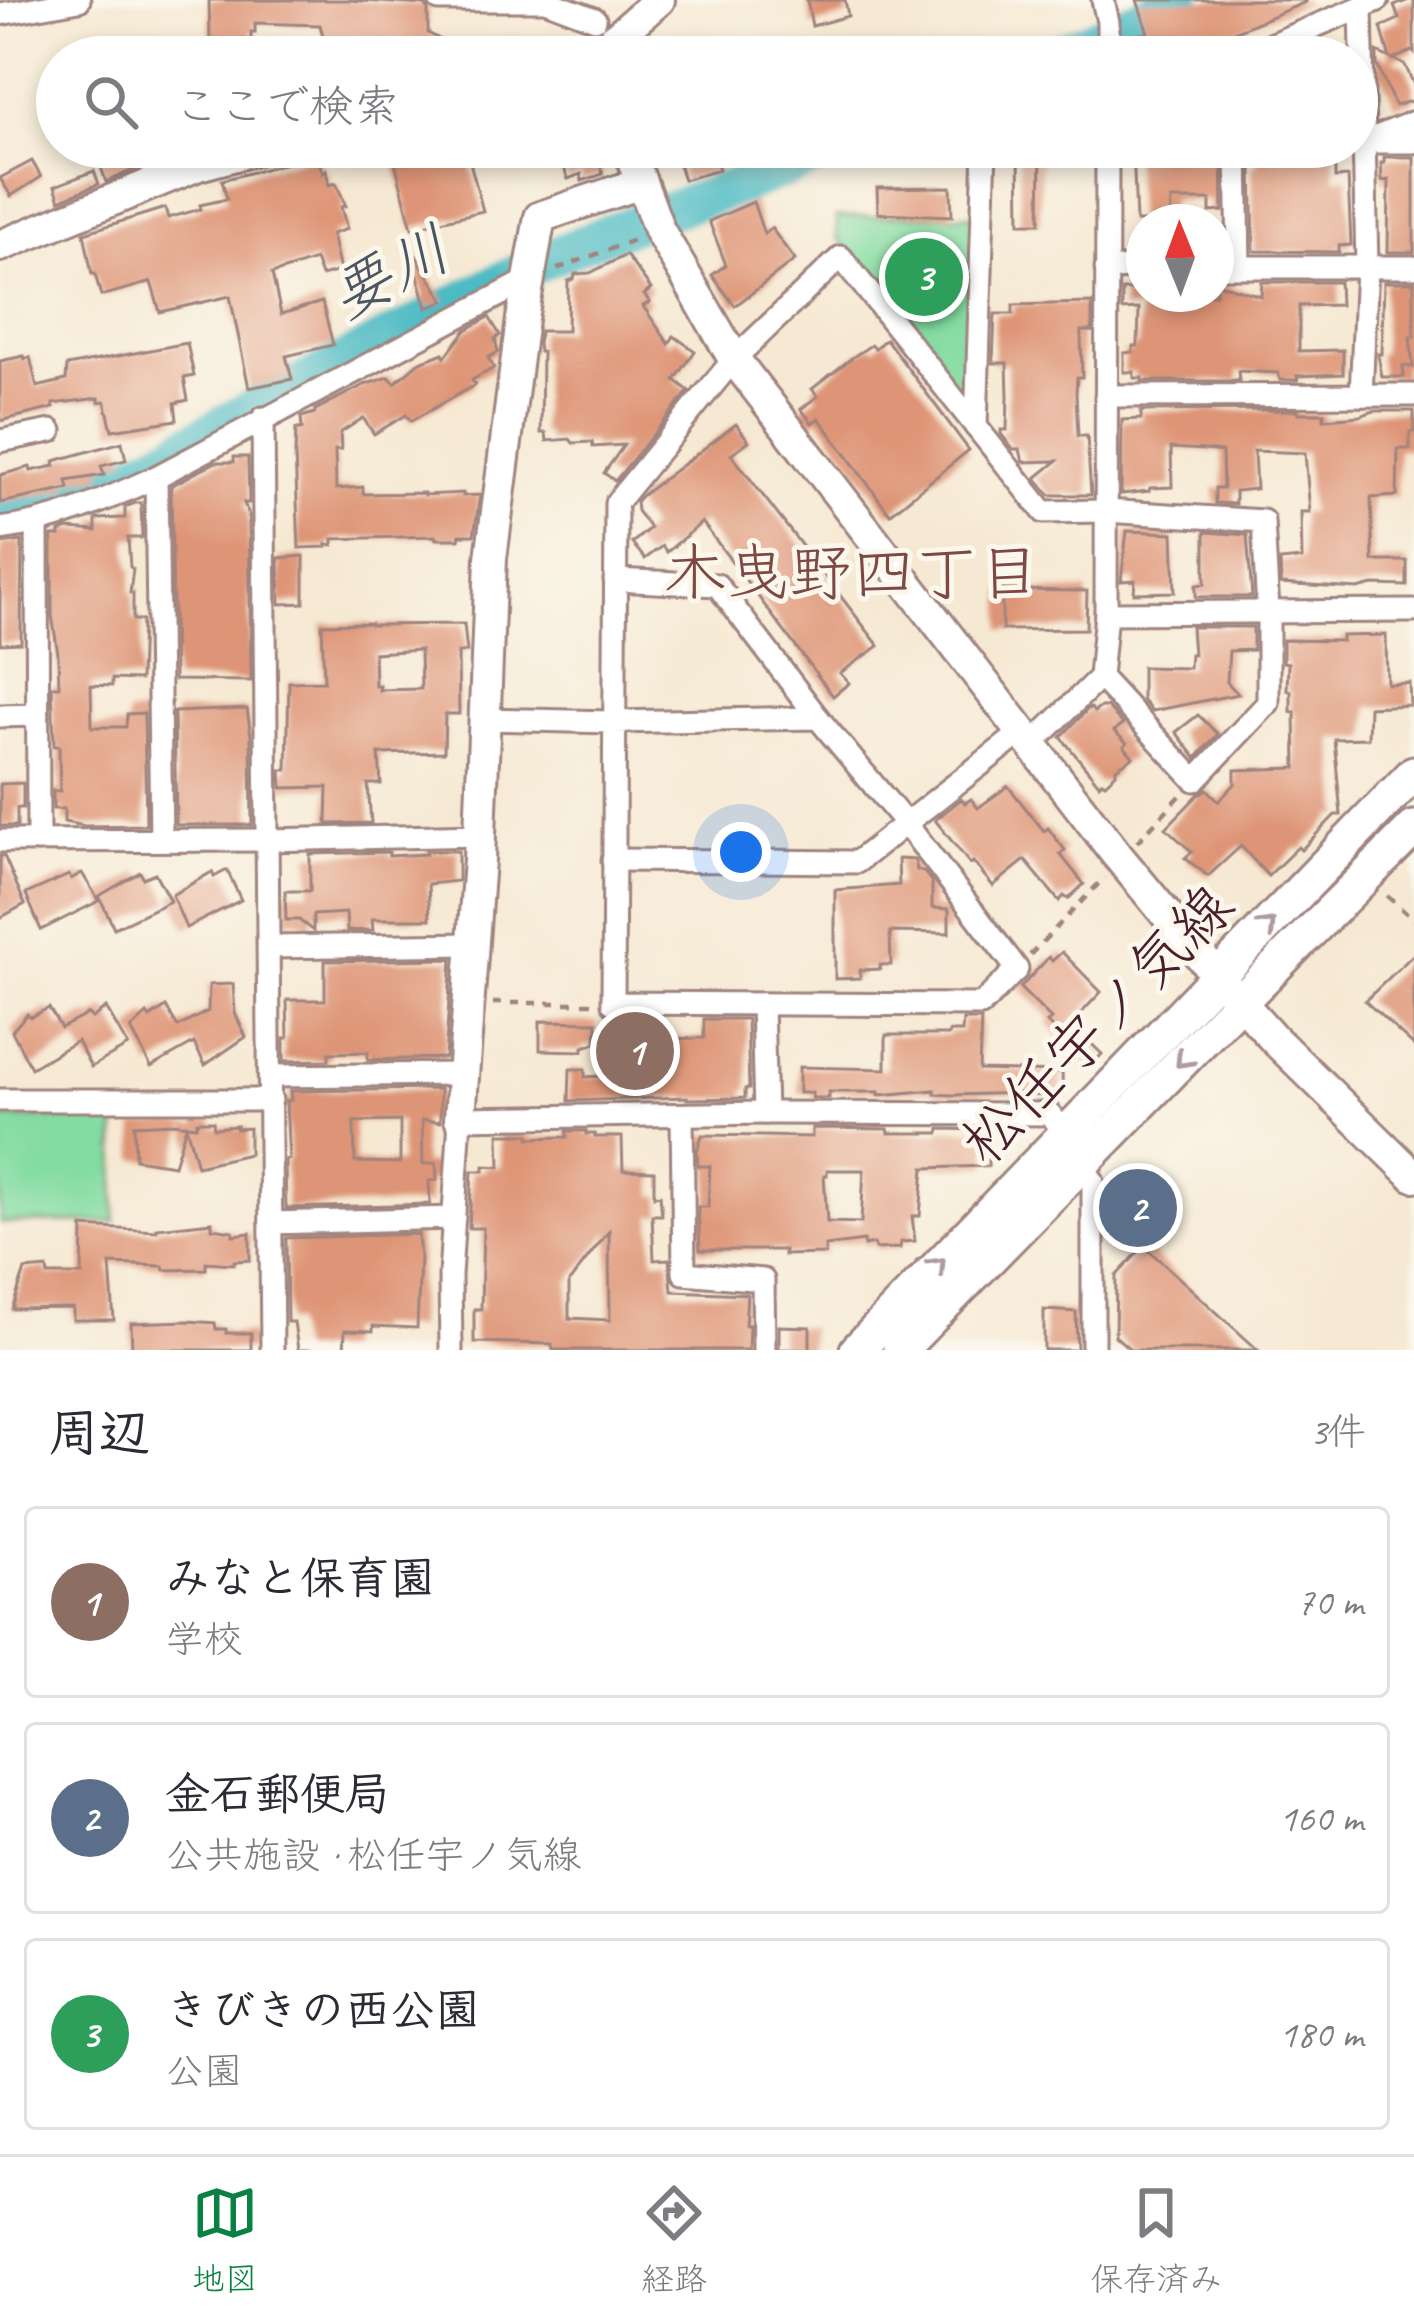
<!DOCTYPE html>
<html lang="ja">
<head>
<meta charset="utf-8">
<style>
	body { margin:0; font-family:Caveat,"Klee One",sans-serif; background:#f2f2f3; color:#2b2b33 }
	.compass { position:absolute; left:1126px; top:204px; width:108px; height:108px; border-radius:50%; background:#fff; box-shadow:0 6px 18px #0003; rotate:359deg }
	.you { position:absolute; left:741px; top:852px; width:42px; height:42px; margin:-30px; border:9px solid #fff; border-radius:50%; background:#1a73e8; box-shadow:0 0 0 18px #1a73e833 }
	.badge { display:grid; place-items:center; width:78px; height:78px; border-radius:50%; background:#0b8043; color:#fff; font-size:39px; font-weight:700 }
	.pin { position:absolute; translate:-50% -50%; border:6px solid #fff; box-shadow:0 3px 12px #0006 }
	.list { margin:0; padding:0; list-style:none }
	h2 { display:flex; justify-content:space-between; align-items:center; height:156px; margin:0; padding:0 48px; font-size:51px }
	h2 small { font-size:39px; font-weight:400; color:#7c7c81 }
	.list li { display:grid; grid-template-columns:78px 1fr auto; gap:36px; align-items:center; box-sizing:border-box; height:192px; margin:0 24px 24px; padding:0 24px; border:3px solid #e1e1e2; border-radius:12px }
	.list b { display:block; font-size:45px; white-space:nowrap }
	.list p { margin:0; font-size:39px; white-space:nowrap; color:#7c7c81 }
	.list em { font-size:39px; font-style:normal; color:#7c7c81 }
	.icon { flex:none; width:66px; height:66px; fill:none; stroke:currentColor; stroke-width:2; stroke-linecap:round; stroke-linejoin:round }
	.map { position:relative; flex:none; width:1414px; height:1350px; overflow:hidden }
	.search { position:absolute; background:#fff; box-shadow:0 6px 18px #0003; left:36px; right:36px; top:36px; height:132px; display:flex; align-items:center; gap:30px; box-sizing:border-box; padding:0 42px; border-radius:66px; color:#7c7c81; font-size:45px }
	.sheet { height:804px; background:#fff }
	nav { display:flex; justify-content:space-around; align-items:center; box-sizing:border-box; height:168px; border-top:3px solid #e1e1e2; background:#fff; font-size:33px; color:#7c7c81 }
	nav a { display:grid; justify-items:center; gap:6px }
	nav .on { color:#0b8043 }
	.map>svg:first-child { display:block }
	.green { fill:#83dca1; stroke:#667e66; stroke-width:3 }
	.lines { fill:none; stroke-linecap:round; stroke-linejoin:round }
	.river { stroke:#4dbbc4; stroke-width:39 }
	.building { fill:#de9476; fill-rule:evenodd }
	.street-casing { stroke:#a0847f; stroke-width:27 }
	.secondary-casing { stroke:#a0847f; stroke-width:36 }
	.primary-casing { stroke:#a0847f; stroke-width:39 }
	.path { stroke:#a0847f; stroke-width:4.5; stroke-dasharray:9 9; stroke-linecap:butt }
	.street { stroke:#fff; stroke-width:21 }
	.secondary { stroke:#fff; stroke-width:30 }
	.primary { stroke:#fff; stroke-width:33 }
	.oneway { stroke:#ae9aa0 }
	.labels { text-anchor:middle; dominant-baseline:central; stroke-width:10; stroke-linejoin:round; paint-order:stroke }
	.street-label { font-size:60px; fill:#4a1f2b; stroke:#fbf7ec }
	.water-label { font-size:63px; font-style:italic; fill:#4b5661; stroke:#fbf7ec }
	.neighbourhood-label { font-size:63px; fill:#7e4845; stroke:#fbf7ec }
</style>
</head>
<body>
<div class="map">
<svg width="1414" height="1350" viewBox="0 0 1414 1350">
	<rect width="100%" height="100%" fill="#fbf7ec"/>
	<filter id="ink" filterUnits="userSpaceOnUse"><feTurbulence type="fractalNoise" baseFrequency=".00833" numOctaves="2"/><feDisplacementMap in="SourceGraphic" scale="24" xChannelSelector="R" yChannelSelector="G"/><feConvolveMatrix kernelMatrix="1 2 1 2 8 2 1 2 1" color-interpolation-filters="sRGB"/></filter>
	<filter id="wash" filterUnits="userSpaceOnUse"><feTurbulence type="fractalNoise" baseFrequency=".004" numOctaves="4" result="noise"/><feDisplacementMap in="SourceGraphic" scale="48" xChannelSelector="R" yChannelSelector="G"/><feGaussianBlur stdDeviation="2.7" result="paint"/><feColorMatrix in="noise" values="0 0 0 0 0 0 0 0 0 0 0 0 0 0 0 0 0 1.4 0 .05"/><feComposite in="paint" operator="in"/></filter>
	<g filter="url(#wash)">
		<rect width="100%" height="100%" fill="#f6e9d3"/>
		<!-- green -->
		<g class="green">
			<polygon points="973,215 970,383 955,388 837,237 837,217"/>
			<polygon points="0,1118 116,1118 115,1222 0,1223"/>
		</g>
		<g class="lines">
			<!-- river -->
			<g class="river">
				<polyline points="1050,57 1182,0"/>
				<path d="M0,514C83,508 177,449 250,410C344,361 438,311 534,265C633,218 739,190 840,147"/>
			</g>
		</g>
		<g id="blocks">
			<!-- building -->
			<g class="building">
				<polygon points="209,0 348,0 425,5 428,9 428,33 441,40 434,57 329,57 320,25 255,23 255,32 251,32 251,40 210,39"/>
				<polygon points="807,0 845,0 848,16 812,26"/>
				<polygon points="1137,0 1305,0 1306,2 1212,41 1213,57 1179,57 1179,54 1136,56 1136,35 1148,33"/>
				<polygon points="1409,0 1414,0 1414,53 1412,51 1393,59 1405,65 1414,85 1414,100 1395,106 1377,65 1377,52 1390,58 1381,27 1399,19 1394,6"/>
				<polygon points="499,38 542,38 543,54 539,57 499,57"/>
				<polygon points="118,147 177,147 178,151 134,165 136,169 106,182 99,161 121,152"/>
				<polygon points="391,147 466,147 483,211 412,228"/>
				<polygon points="557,147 595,147 603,174 582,181 581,174 568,179"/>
				<polygon points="1133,147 1222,147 1223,211 1210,212 1210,200 1171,200 1170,222 1136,222"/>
				<polygon points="1258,147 1335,147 1335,178 1348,177 1351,245 1339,246 1339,252 1254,251 1252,165 1257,165"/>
				<polygon points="713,148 719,170 683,180 677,158"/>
				<polygon points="1019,153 1041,153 1040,223 1020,223"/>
				<polygon points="314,156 318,158 323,173 326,170 329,185 336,183 346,206 341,207 347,229 332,234 340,271 321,276 315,260 272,274 281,314 322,302 333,345 286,356 292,379 249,388 230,296 160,312 151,282 101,296 95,274 92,274 84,233 165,208 168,218 201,209 200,205 227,199 222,180"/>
				<polygon points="1384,157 1414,157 1414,252 1388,252 1389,180 1382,181 1381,163 1384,163"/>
				<polygon points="32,161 41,177 11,196 0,178"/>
				<polygon points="94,171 99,184 60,200 55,186"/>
				<polygon points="951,187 952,216 878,213 877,188"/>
				<polygon points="753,202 764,234 771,228 795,260 735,306 712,275 726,265 709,221"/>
				<polygon points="626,255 651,289 644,295 650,302 643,306 669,344 674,336 695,351 675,380 689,391 615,481 604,473 624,445 593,447 592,442 573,443 570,439 547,441 546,433 541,433 542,352 539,352 538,343 540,331 567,331 568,281 574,279 575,274 590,273"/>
				<polygon points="416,256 445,301 427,308 413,258"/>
				<polygon points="1262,282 1339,282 1340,305 1299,306 1299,351 1343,350 1343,374 1297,376 1298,380 1280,380 1278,373 1238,371 1239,381 1142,381 1142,378 1134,378 1134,372 1124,372 1124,353 1133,352 1133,346 1138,346 1139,309 1122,310 1122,290 1144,290 1144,294 1216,294 1216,283 1261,296"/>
				<polygon points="1384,282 1414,282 1414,337 1410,337 1413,367 1403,366 1404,377 1382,377 1378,354 1382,354"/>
				<polygon points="1092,303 1092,331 1081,331 1082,377 1077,377 1076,393 1078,436 1087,436 1091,495 1050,495 1036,478 1057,461 1023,462 1020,449 1013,449 1001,434 1001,430 1007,430 1008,396 1007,363 993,363 995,314 1013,314 1013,305"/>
				<polygon points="489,317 500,335 495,339 498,352 488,358 494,368 472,380 475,385 411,421 406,415 374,434 363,418 340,433 341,450 335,450 336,489 363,487 363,494 424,493 424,495 463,493 463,496 480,495 474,535 460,535 459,539 436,539 435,536 333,539 333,545 327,544 327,547 299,548 295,455 296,429 302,429 301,417 315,413 315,410 364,385 389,377 395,383 418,363 443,353 445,357 466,330"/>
				<polygon points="886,339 969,450 890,514 819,418 812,423 801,409 818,396 812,389 853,357 871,345 875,348"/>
				<polygon points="187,343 194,376 184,378 188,400 175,403 177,420 112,430 105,401 99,402 99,398 53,404 54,408 0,421 0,361 24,356 25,359 30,357 37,387 66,380 67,366"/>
				<polygon points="1298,410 1298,413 1324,413 1324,419 1360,416 1374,411 1414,411 1414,432 1410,433 1410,449 1398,449 1397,496 1371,498 1373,561 1407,561 1407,586 1373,585 1358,589 1281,584 1280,561 1302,559 1301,512 1310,512 1305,453 1254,451 1256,489 1235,491 1235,504 1215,503 1215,488 1223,488 1222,452 1205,450 1171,448 1172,487 1150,488 1149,491 1121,494 1122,420 1141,419 1141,411"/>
				<polygon points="736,424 749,441 731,454 879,646 840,673 849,683 833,696 702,522 667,552 662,546 645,559 632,543 650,528 637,511 636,502 641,496"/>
				<polygon points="122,442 126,460 101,466 104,475 67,481 69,489 0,503 0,475 30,467 31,471 55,466 54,461"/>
				<polygon points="234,457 248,457 249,503 244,503 249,516 251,681 174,680 171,486 216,462 234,462"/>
				<polygon points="135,503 141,503 142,538 128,538 130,567 133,569 130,593 133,593 133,620 142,620 140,680 112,679 112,686 91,685 92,727 126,727 127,714 144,713 146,825 84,826 64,822 64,809 53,809 53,791 60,791 59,746 54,746 52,686 59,686 58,654 52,615 52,536 60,536 60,532 68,529 96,531 96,519 125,518 125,507"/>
				<polygon points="1127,531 1173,533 1175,592 1134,593 1135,580 1121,581"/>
				<polygon points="1205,532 1247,535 1252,597 1196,597 1196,585 1205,584"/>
				<polygon points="22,541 21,643 0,644 0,544"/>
				<polygon points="304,556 304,603 280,604 279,558"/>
				<polygon points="1002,590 1087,591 1086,629 1002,630"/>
				<path d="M371,623V625L464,624L467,652L458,653L459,714H445L444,752L379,754L381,784H368L371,823L327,824L328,787L282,788L281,770H287L289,682L324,681L322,624ZM420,650L421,689L379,690L380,686H375L374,653Z"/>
				<polygon points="1191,627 1253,627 1253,650 1229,651 1227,682 1238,694 1152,711 1142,700 1142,667 1189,668 1190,654 1193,654"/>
				<polygon points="1386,635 1387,684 1409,683 1410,705 1369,707 1368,738 1334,739 1341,815 1335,815 1301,850 1298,847 1268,876 1241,846 1208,876 1185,858 1192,852 1166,828 1198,795 1207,789 1219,801 1235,784 1235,770 1296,768 1295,712 1291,712 1291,691 1287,690 1288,663 1283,662 1283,640 1342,641 1342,636"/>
				<polygon points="1101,707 1107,707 1123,724 1114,731 1127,743 1124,746 1133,757 1116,768 1116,773 1105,783 1102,781 1099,784 1061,737 1088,709 1091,708 1094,712"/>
				<polygon points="247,709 251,736 252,825 176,825 174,712"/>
				<polygon points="1198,715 1218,734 1196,758 1176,732"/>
				<polygon points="23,783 23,808 17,808 17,826 0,826 0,784"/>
				<polygon points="1008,786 1044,831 1048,828 1065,850 1060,854 1084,884 1068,899 1064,896 1059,901 1025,860 993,886 973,862 970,864 935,820 961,799 965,803 971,799 978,808"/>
				<polygon points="426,851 458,851 458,881 428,884 430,919 372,919 373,930 347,931 346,913 313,915 313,931 299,920 286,920 285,891 310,891 310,854 389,852 389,856 426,854"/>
				<polygon points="0,856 4,856 25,904 0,918"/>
				<polygon points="898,859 915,860 917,870 924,872 932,882 932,908 949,909 949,933 890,932 891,965 880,965 880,969 860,970 860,978 835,979 835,890 899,885"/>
				<polygon points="227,870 241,900 186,928 172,895 212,872 214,877"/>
				<polygon points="140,872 143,878 155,873 170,901 114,928 99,896"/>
				<polygon points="82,873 99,901 41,930 26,894 69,875 71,879"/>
				<polygon points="1062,952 1101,992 1071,1024 1102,1054 1090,1067 1047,1023 1051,1019 1020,988 1049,957 1052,961"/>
				<polygon points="1414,954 1414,1046 1365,1001"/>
				<polygon points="452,959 445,1058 368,1060 368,1052 329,1053 329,1060 284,1061 284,1038 288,1038 287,1000 325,1000 325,961"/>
				<polygon points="233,984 235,1013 246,1037 205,1065 194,1043 151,1067 131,1029 147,1014 150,1018 166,1007 178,1027 208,1011 209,985"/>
				<polygon points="49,1008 61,1028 88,1014 92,1018 106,1008 128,1046 91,1067 77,1041 31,1068 12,1031 27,1014 30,1017"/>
				<polygon points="704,1019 747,1019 749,1089 745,1089 745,1098 687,1099 687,1097 569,1101 570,1069 585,1069 585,1077 623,1075 623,1040 704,1038"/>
				<polygon points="963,1020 981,1020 979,1070 1062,1072 1063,1096 1026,1095 1026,1093 952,1095 935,1094 935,1090 879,1095 879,1092 829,1092 829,1098 812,1098 812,1093 799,1093 799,1067 886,1069 886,1035 949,1035 949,1032 962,1032"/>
				<polygon points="540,1021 597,1022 596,1043 583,1047 583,1051 540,1050"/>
				<path d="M440,1089V1122L422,1120L423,1164L436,1163L437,1180L429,1181L430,1204L286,1208L285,1160L289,1159L286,1101L291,1100L290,1091ZM400,1121V1163L355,1162L354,1122Z"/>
				<polygon points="197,1121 213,1121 214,1128 237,1126 236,1129 249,1128 249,1154 197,1166 186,1126 174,1165 135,1159 134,1125 173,1123 196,1126"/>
				<path d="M812,1128L888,1129L889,1133H939L940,1129L989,1130L988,1166L924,1168L920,1216H912L915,1241L901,1242L900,1248L875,1249L874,1244L864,1246V1241L825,1246V1254L784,1255V1250H700L698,1207H708L710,1166H698L697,1151L702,1135L812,1137ZM827,1170H864L861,1223L827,1222L824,1175H827Z"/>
				<path d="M567,1131H586V1134H595V1137H622L623,1170L654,1171V1196L660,1195L662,1215H652L654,1260L669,1259L672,1291L747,1294L745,1325H749L748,1350H553L552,1344L474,1342V1309H481L483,1228H469L472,1171H484V1166L500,1167L499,1134H529V1138L567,1137ZM609,1231L610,1320L569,1318V1282Z"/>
				<polygon points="1130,1171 1169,1206 1145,1237 1121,1218 1121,1197 1114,1185"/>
				<polygon points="212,1222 212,1228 233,1231 233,1235 250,1233 250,1260 234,1261 234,1264 206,1262 206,1269 164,1270 163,1266 110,1264 114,1320 73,1320 73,1308 12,1309 25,1270 47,1268 48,1275 82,1275 83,1227 157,1231 157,1228"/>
				<polygon points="418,1234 420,1257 417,1328 373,1326 373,1331 345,1330 344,1350 298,1350 294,1322 287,1322 286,1238"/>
				<polygon points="1144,1246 1258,1350 1131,1350 1115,1336 1116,1276"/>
				<polygon points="1044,1310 1076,1312 1077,1350 1044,1350"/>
				<polygon points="188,1321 215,1323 216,1329 226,1329 226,1333 251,1333 251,1350 132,1350 131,1323"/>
				<polygon points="779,1326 810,1327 810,1350 779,1349"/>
			</g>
		</g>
	</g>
	<g filter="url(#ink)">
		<use href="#blocks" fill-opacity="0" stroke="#a0847f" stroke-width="3"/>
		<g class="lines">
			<!-- street casing -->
			<g class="street-casing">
				<g id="street">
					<polyline points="439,0 545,0 595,19"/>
					<polyline points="1103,0 1108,22 1108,57"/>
					<polyline points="1361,7 1367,267 1361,395"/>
					<polyline points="0,14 79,0"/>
					<polyline points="1241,57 1378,0"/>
					<polyline points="1364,142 1414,122"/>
					<polyline points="1377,142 1414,142"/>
					<polyline points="1237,147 1239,266"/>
					<polyline points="1216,267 1414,267"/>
					<polyline points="1106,269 1144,268"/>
					<polyline points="1106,396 1414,395"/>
					<polyline points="263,418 272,1350"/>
					<polyline points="976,427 985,147"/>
					<polyline points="0,441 51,431"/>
					<polyline points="156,477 161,840"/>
					<polyline points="37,525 38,841"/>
					<path d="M0,529C58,522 103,501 156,477L528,280"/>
					<polyline points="615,580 717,585 818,718"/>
					<polyline points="1106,613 1414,611"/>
					<polyline points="0,716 38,715"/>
					<polyline points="484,719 613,722 818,718 907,825 1017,969 981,1005 613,1003 616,503 734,359 841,257 1044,512 1106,511 1263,521 1268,612 1268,703 1195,780 1100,677"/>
					<polyline points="1032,744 1100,677 1106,613 1107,147"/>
					<polyline points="0,841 268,840 480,835"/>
					<polyline points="613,860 857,862 1022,732"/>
					<polyline points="270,947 472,944"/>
					<polyline points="762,1004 765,1113"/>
					<polyline points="270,1076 463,1074"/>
					<polyline points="0,1100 271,1100"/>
					<polyline points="682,1115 684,1273 763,1280 764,1350"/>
					<polyline points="271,1223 454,1218"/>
					<polyline points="451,1350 450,1276 460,1118 765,1113 1050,1114 1066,1134 1093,1182 1093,1350"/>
				</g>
			</g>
			<!-- secondary casing -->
			<g class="secondary-casing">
				<g id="secondary">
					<polyline points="593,57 659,0"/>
					<polyline points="628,147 659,230 734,359 1117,855 1218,977 1274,1039 1414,1176"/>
					<polyline points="0,246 198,165 265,147"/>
					<polyline points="460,1118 479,860 491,558 522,319 540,217 641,183"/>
				</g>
			</g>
			<!-- primary casing -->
			<g class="primary-casing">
				<g id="primary">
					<polyline points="857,1350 1414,773"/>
					<polyline points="900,1350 1241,1001 1414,828"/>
				</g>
			</g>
			<!-- path -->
			<g class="path">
				<polyline points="557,269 637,239"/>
				<polyline points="1137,842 1183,793"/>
				<polyline points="1387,896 1414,920"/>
				<polyline points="1030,955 1105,877"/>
				<polyline points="493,1003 595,1003"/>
			</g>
			<!-- street -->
			<use href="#street" class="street"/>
			<!-- secondary -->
			<use href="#secondary" class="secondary"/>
			<!-- primary -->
			<use href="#primary" class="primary"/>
		</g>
		<!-- one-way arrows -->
		<defs><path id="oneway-chevron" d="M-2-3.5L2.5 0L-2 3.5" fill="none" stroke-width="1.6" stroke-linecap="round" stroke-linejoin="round" transform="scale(3)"/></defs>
		<g class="oneway">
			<use href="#oneway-chevron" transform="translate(1268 926) rotate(-46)"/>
			<use href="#oneway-chevron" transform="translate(1183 1060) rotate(134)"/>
			<use href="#oneway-chevron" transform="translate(938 1265) rotate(-46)"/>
		</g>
	</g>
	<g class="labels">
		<!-- street labels -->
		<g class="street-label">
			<text transform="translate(1097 1024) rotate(-46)">松任宇ノ気線</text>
		</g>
		<!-- water labels -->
		<g class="water-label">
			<text transform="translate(390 273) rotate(-27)">要川</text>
		</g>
		<!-- neighbourhood labels -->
		<g class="neighbourhood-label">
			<text x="852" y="573">木曳野四丁目</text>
		</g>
	</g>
</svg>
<svg class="compass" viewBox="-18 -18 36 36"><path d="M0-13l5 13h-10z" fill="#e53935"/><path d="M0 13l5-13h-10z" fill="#7c7c81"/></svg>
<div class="you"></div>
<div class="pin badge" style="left:635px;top:1051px;background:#8d6e63">1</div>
<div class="pin badge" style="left:1138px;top:1208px;background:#5c6f8a">2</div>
<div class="pin badge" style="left:924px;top:277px;background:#2e9e5b">3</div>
<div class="search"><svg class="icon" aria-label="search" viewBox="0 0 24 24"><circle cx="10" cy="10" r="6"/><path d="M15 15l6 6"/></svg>ここで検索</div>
</div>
<section class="sheet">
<h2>周辺<small>3件</small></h2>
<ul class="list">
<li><span class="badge" style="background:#8d6e63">1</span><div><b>みなと保育園</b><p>学校</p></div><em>70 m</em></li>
<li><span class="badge" style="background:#5c6f8a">2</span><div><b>金石郵便局</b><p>公共施設 · 松任宇ノ気線</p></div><em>160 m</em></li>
<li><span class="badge" style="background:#2e9e5b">3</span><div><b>きびきの西公園</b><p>公園</p></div><em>180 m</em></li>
</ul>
</section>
<nav>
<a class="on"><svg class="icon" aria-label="map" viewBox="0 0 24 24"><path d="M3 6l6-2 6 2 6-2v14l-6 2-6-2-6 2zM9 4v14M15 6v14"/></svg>地図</a>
<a><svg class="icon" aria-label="directions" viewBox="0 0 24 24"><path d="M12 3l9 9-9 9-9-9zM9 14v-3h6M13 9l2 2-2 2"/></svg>経路</a>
<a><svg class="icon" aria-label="saved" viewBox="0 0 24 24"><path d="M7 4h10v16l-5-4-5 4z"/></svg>保存済み</a>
</nav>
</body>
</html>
